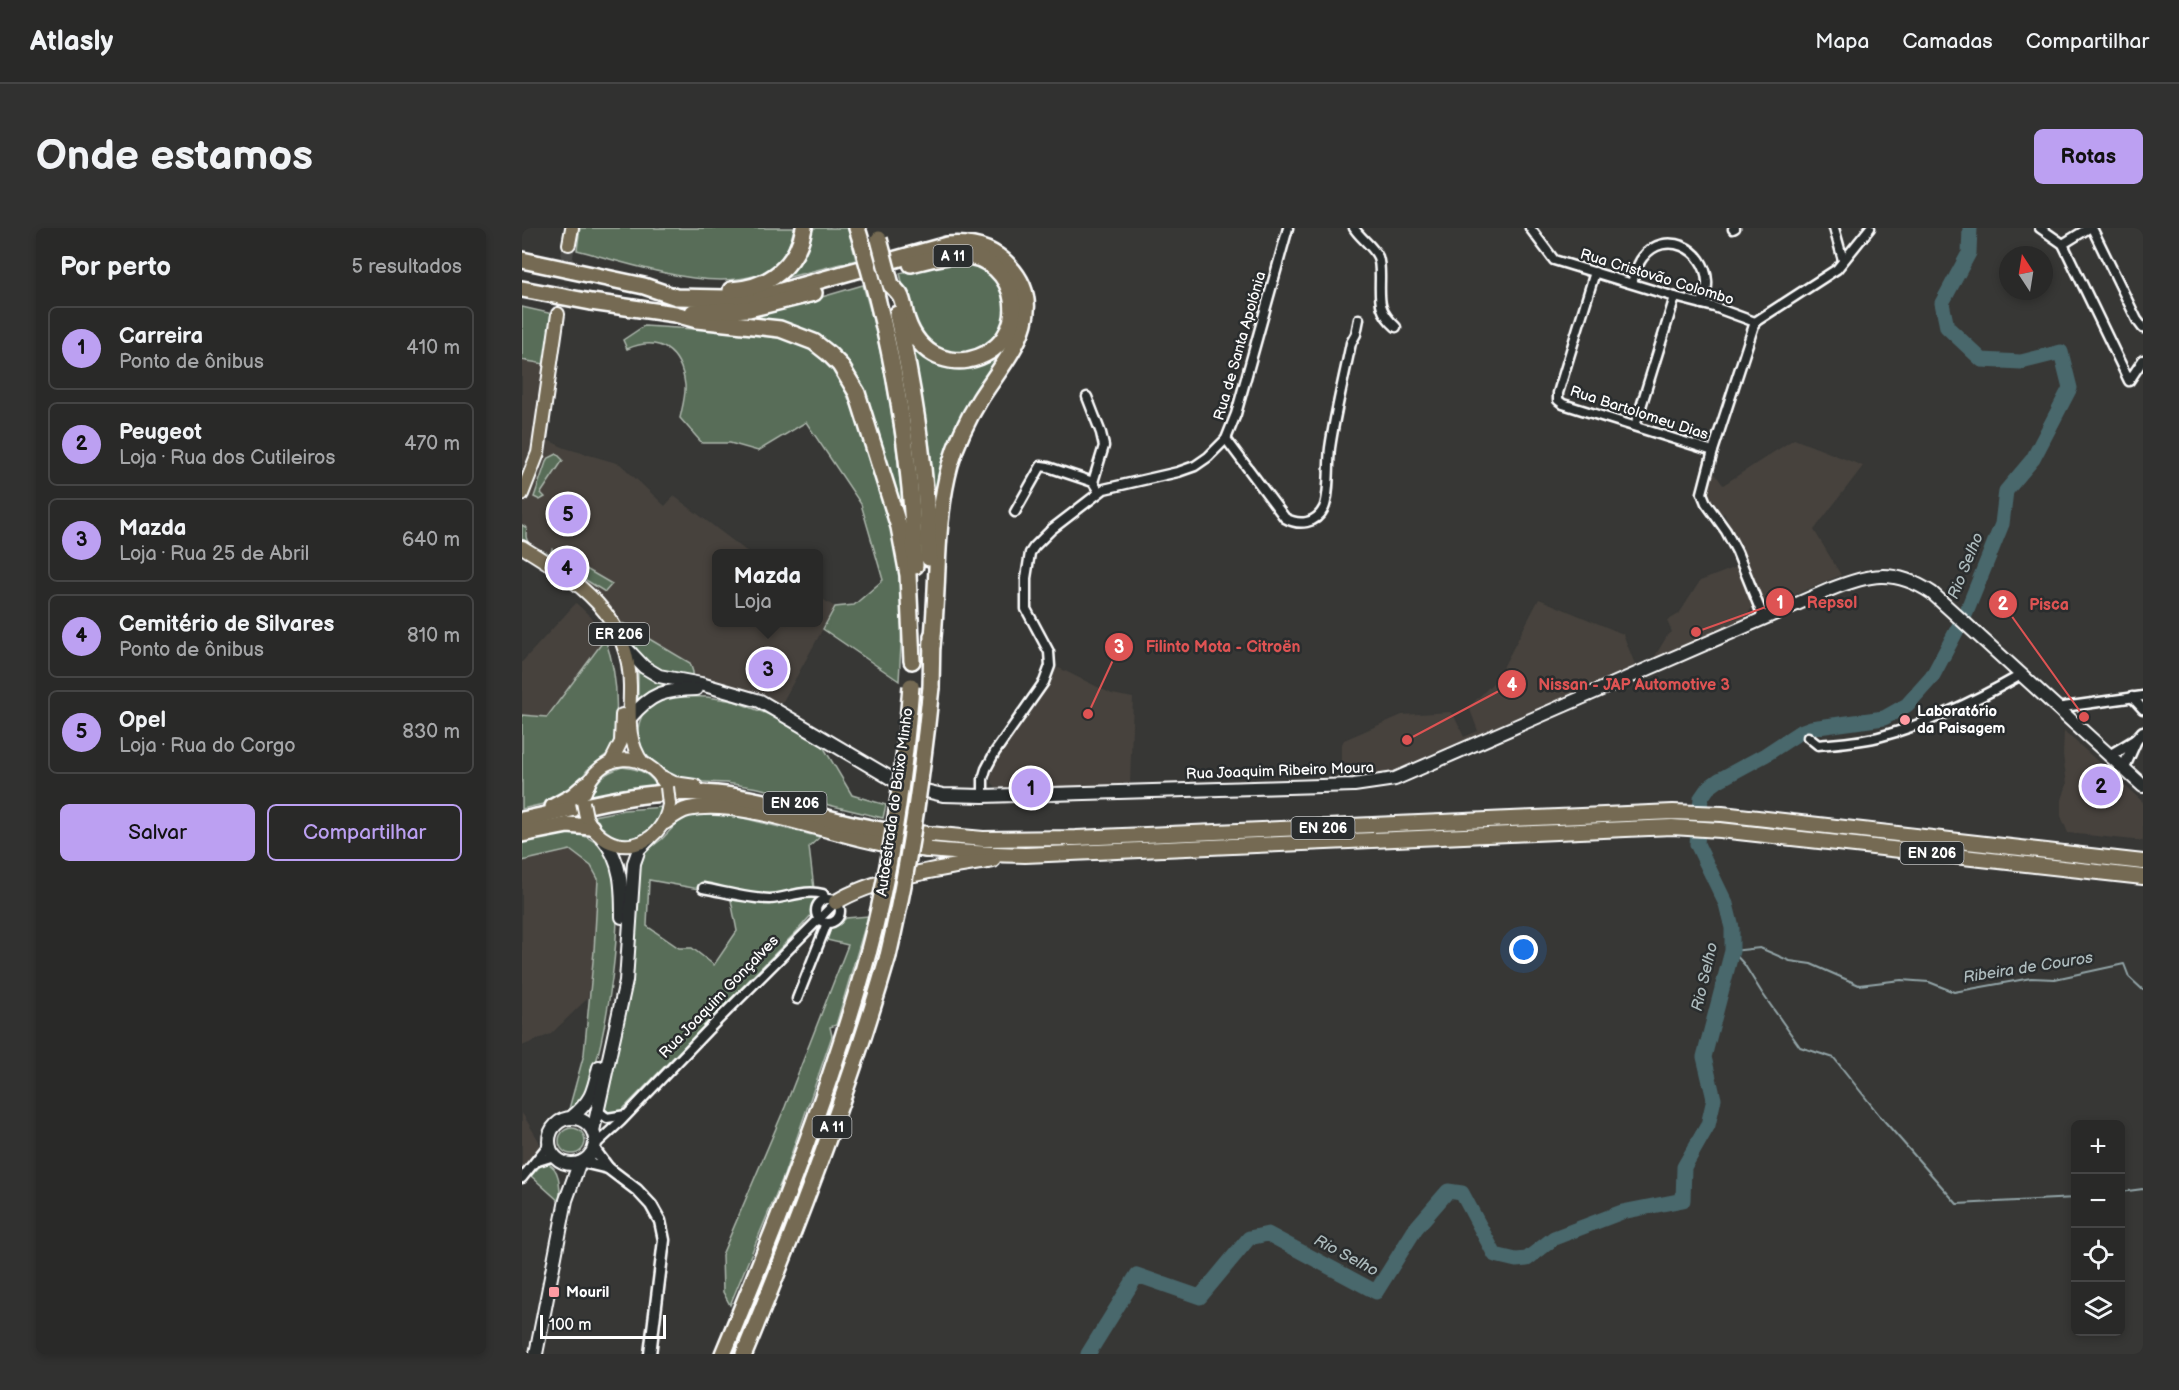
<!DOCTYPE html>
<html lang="pt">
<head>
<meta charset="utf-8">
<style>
	body { margin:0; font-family:"Balsamiq Sans",sans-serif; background:#313130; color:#f1f3f6 }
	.controls { position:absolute; right:18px; bottom:18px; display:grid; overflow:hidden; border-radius:9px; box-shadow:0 3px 9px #0003 }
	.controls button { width:54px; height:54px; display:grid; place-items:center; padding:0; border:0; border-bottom:2px solid #454545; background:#292928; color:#f1f3f6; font:30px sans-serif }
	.compass { position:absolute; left:1477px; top:18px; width:54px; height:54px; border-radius:50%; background:#292928; box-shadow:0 3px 9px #0003; rotate:348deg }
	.scale { position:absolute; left:18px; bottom:15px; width:126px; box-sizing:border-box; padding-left:6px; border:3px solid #fff; border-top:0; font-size:16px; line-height:21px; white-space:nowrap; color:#fff; -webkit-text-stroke:4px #2a2d2e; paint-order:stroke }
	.you { position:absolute; left:1002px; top:722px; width:21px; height:21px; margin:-15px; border:4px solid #fff; border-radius:50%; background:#1a73e8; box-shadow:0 0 0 9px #1a73e833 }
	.badge { display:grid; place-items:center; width:39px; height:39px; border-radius:50%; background:#bca0f2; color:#111; font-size:20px; font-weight:700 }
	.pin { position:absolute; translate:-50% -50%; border:3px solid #fff; box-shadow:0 2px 6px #0006 }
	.popup { position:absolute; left:190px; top:321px; width:111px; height:78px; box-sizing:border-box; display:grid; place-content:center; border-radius:9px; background:#292928; filter:drop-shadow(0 2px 4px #0005); font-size:20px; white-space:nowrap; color:#a5a6a8 }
	.popup b { font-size:22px; color:#f1f3f6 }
	.popup::after { content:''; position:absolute; left:50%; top:100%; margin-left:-12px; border:12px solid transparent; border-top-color:#292928 }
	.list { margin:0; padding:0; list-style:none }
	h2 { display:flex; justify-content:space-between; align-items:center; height:78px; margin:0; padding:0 24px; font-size:26px }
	h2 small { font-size:20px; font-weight:400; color:#a5a6a8 }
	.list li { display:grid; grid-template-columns:39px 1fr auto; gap:18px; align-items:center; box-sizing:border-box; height:84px; margin:0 12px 12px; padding:0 12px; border:2px solid #454545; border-radius:9px }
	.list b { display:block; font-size:22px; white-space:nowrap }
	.list p { margin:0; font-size:20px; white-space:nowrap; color:#a5a6a8 }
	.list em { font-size:20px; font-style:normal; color:#a5a6a8 }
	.actions { display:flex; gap:12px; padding:18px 24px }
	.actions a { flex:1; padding:14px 0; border:2px solid #bca0f2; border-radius:9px; text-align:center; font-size:21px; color:#bca0f2 }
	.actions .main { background:#bca0f2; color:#111 }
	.icon { flex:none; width:33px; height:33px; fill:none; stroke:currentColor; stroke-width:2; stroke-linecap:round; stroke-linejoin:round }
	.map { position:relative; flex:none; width:1621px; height:1126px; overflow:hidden; border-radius:9px }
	header { display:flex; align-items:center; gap:36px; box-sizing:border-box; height:84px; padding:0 30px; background:#292928; border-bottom:2px solid #454545 }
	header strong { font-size:28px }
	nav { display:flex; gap:33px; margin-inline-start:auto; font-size:21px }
	.intro { display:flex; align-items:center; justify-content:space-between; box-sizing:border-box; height:144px; padding:0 36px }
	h1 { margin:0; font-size:42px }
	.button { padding:15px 27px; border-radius:9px; background:#bca0f2; color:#111; font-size:21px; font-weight:700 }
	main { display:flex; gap:36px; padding:0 36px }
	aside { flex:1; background:#292928; border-radius:9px; box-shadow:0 3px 9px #0003 }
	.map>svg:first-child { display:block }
	.built { fill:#46423d }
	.green { fill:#586d58; stroke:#acb6ac; stroke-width:1.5 }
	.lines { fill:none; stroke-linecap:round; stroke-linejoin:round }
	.stream { stroke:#92a4a7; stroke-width:2 }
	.river { stroke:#49676c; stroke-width:15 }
	.primary-tunnel { stroke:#4b4b49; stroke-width:12; stroke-dasharray:12 6; stroke-linecap:butt }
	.minor-casing { stroke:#fff; stroke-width:13 }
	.tertiary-casing { stroke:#fff; stroke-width:15 }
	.secondary-casing { stroke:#fff; stroke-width:16 }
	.primary-casing { stroke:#fff; stroke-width:16 }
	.trunk-casing { stroke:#fff; stroke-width:18 }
	.motorway-casing { stroke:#fff; stroke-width:20 }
	.minor { stroke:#2a2d2e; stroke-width:8 }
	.tertiary { stroke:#2a2d2e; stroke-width:10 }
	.secondary { stroke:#2a2d2e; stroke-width:12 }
	.primary { stroke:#746b52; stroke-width:12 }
	.trunk { stroke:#746b52; stroke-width:14 }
	.motorway { stroke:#746b52; stroke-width:15 }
	.primary-bridge-casing { stroke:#fff; stroke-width:16; stroke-linecap:butt }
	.motorway-bridge-casing { stroke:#fff; stroke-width:20; stroke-linecap:butt }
	.primary-bridge { stroke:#746b52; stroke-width:12 }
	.motorway-bridge { stroke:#746b52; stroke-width:15 }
	.poi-dot { fill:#ff9aa2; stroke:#2a2d2e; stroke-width:2 }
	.labels { text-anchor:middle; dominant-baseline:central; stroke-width:5; stroke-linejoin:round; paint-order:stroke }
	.shield { fill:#2a2d2e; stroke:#bfc0c0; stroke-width:1.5 }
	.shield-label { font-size:14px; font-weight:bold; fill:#fff }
	.street-label { font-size:15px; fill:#fff; stroke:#2a2d2e }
	.poi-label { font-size:15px; font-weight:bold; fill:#fff; stroke:#2a2d2e; text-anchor:start }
	.water-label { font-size:16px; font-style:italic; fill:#adbbbd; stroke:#2a2d2e }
	.leader { fill:none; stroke:#de5353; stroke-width:2 }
	.callout-dot { fill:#de5353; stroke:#2a2d2e; stroke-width:2 }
	.mark-label { font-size:18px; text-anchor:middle; font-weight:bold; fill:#fff }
	.callout-label { font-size:16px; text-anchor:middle; font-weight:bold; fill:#de5353; stroke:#2a2d2e; stroke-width:5; stroke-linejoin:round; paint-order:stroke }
</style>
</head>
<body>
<header>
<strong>Atlasly</strong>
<nav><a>Mapa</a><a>Camadas</a><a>Compartilhar</a></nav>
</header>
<div class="intro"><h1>Onde estamos</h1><a class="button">Rotas</a></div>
<main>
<aside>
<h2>Por perto<small>5 resultados</small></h2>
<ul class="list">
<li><span class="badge">1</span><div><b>Carreira</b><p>Ponto de ônibus</p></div><em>410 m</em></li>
<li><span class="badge">2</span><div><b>Peugeot</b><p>Loja · Rua dos Cutileiros</p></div><em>470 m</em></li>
<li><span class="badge">3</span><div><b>Mazda</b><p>Loja · Rua 25 de Abril</p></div><em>640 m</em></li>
<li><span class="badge">4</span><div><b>Cemitério de Silvares</b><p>Ponto de ônibus</p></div><em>810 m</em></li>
<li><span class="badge">5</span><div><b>Opel</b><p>Loja · Rua do Corgo</p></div><em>830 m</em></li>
</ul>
<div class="actions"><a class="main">Salvar</a><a>Compartilhar</a></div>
</aside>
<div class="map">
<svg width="1621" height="1126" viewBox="0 0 1621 1126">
	<rect width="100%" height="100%" fill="#373735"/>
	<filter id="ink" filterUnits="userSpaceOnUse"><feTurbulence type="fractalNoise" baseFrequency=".0167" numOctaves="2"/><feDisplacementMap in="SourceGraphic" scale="12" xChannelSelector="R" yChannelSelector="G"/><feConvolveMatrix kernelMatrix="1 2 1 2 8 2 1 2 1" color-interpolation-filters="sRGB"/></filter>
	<g filter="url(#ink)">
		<!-- built -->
		<g class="built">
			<polygon points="0,132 22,136 15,207 43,220 98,236 143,278 152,268 227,325 195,326 195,394 297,394 297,369 313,379 260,475 188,455 149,449 129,439 105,417 97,392 55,353 0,319"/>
			<polygon points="1272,211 1341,238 1292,302 1319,347 1251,376 1245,373 1229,381 1226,386 1217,393 1132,430 1145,408 1150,404 1145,393 1157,386 1178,353 1217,338 1223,333 1202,285 1198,287 1187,271 1185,263 1191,243 1201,257"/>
			<polygon points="1017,371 1101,406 1114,439 876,543 851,549 819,551 819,518 822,512 880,487 928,484 932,488 942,509 956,503 947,479 975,451"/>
			<polygon points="54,375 69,389 83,411 25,489 0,487 0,434"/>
			<polygon points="537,440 590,466 611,470 608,557 476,561 470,555 468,547 473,531 530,442"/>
			<polygon points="1542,503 1621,574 1621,613 1546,605 1539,588 1539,575 1545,556 1541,527"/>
			<polygon points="48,622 69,638 76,651 72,723 66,770 29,806 0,818 0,633"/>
			<polygon points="0,885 17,913 17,923 0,943"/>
		</g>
		<!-- green -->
		<g class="green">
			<path d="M58,0H272C269,14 264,31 251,39C204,71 106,35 55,22Z"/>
			<polygon points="288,0 326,0 334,32 259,51"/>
			<polygon points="447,34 472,46 484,67 485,92 469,118 441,128 416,123 400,110 384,72 378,45 417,35"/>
			<path d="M341,57C365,135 375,214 382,295C375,274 367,254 361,233C339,151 333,103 236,90L235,88Z"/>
			<polygon points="0,79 31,86 22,136 0,132"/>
			<path d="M122,98L189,102L260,110L287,119L316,146L333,186L362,272L377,325L381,382L377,453L301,401L313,379L332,377L361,352L339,276L284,194L236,223L208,215H180L158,190C160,180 164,167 163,157C159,123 138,107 105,121L101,112Z"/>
			<polygon points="490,110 413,279 409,227 391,117 431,138"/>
			<polygon points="35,226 41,232 19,265 23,269 18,272 12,269 25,231"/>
			<path d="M0,297L5,300C0,318 14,319 28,326L30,321L90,356L83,364L0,312Z"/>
			<path d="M102,396L168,435L171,444V449C127,443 120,435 102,396Z"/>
			<path d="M83,411C96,446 97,482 91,518L86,525L65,542L53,560L38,572L0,581V487L25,489Z"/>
			<polygon points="116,440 133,453 146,458 131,462 116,473"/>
			<path d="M151,468L185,469L212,473L248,487L283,504L299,515L330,567L364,577L361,590L236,560L204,555L158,553L152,550C145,543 125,529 120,523C110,507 118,482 133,473C138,470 146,470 151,468Z"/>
			<path d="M100,539C119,541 128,545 137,562C128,562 120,561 112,560C97,560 83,568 68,571C75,551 80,546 100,539Z"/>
			<path d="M141,579C127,617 93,622 71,588L102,582Z"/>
			<polygon points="174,586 217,589 298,609 287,619 292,661 254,668 177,661 127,652 125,698 157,720 170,720 192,737 215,703 208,667 250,675 283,668 296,667 290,686 276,702 100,882 96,885 89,886 82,880 81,876 119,627 140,611 158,592"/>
			<path d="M44,604C63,604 83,618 90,636C105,681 84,817 65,862C62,870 55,877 47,881L62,826L72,723L76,651L69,638L48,622L0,633V615Z"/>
			<polygon points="346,688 314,797 308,799 310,808 262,947 208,1077 201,1064 200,1027 263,879 326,717 305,712 310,697 319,695 324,690"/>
			<circle cx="50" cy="913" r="13"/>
			<path d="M24,935C39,939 38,961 38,974L9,948L20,936Z"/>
		</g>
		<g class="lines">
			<!-- stream -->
			<g class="stream">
				<polyline points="1210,723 1222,736 1240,765 1278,819 1312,830 1358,888 1435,976 1554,970"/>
				<polyline points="1210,723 1238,720 1268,733 1289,736 1337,757 1379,752 1407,754 1432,764 1509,750 1533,751 1602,736 1607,749 1621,762"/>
				<polyline points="1598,964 1621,961"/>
			</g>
			<!-- river -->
			<polyline class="river" points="566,1126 615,1047 678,1069 727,1010 746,1006 854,1064 894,1000 926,963 940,965 973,1027 994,1032 1005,1031 1032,1010 1100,984 1161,972 1162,939 1186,897 1192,871 1182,829 1210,723 1210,700 1204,676 1175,616 1179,570 1186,560 1197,552 1243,527 1278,504 1289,500 1362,490 1385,477 1410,449 1444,385 1480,296 1484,263 1511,231 1548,160 1539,124 1499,134 1460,132 1425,99 1420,75 1447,25 1448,0"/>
			<!-- primary-tunnel -->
			<polyline class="primary-tunnel" points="36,86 47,16"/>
			<!-- minor casing -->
			<g class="minor-casing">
				<g id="minor">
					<path d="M832,0C838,10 851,18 856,29C858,35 858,42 858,48C858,72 855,82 874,99"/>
					<polyline points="1008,0 1032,32 1153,69 1192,79 1233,94"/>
					<polyline points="1312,0 1321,32"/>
					<polyline points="1518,0 1541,16 1607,153 1621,132"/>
					<polyline points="1570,0 1615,92 1621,100"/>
					<polyline points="1211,1 1213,0"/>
					<polyline points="1541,16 1567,0"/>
					<polyline points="1073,44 1036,165 1036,172 1041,176 1191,223"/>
					<path d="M1110,55C1113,45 1115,36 1121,29C1143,1 1183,20 1185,53C1186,61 1182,69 1180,76"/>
					<polyline points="1233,94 1191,223 1180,265 1184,275 1204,303 1215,324 1242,391"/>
					<polyline points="1233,94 1315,41 1348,0"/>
					<polyline points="565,169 579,205 582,218 571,254"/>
					<polyline points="1113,198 1153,69"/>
					<path d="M704,211L763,290C777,298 794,296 802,280C808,267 806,235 808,220C813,185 822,150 829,115L834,106L837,91"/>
					<polyline points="493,284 519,238 526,239 571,254 577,264"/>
					<polyline points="1610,469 1621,481"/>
					<polyline points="1534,480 1621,468"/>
					<path d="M1286,509L1296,517C1317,515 1339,514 1360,508C1409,495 1455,472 1499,447"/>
					<polyline points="461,568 461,551 464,541 473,524 522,454 528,438 527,424 504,381 504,350 508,325 512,319 530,301 582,261 656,244 673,238 686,229 704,211 714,186 766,0"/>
					<path d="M181,660C203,664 226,671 248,671C266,670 282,661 301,666L303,671"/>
					<circle cx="306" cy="683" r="12"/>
					<polyline points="275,771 305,695"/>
					<polyline points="75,882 85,890 104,887"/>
					<polyline points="73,917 99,893 185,803 314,674"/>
					<polyline points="16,933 32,928"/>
					<polyline points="0,950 27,916"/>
				</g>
			</g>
			<!-- tertiary casing -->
			<g class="tertiary-casing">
				<g id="tertiary">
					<polyline points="1589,527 1614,512 1621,504"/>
					<polyline points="1602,539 1614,512"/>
					<polyline points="72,921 86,940"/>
					<polyline points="61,934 86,940 115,962 129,977 138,993 142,1012 128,1126"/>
				</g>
			</g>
			<!-- secondary casing -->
			<g class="secondary-casing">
				<g id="secondary">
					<path d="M102,418L122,439L137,448L179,456L238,473L382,558L421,567L461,568L832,557L873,551L1307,362C1347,346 1372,340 1410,365L1621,558"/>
					<path d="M108,490C129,465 142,462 174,461"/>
					<path d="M81,611C100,634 100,660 100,689"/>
					<circle cx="50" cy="913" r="23"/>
					<path d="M49,890C70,872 71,865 77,839"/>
					<polyline points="71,903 104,753 112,635 117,621 128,610"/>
					<polyline points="14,1126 44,972 57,936"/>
				</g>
			</g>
			<!-- primary casing -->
			<g class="primary-casing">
				<g id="primary">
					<polyline points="47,16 50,0"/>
					<polyline points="0,266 16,225 36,86"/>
					<path d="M0,319C56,353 109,388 108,460C108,486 104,513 121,535"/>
					<polyline points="89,534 99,514 100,487"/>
					<path d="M63,564C76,522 125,521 144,558"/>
					<path d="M65,591C86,633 141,622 147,576"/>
				</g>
			</g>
			<!-- trunk casing -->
			<g class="trunk-casing">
				<g id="trunk">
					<polyline points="140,550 152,556 173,559"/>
					<path d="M143,594C150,589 157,583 166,581C217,569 309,607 363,616C409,624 456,626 503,627L1150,599L1198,602L1621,649"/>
					<polyline points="397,605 461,611 554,610 1151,584 1200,586 1621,634"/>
					<path d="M314,674C355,649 423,640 471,632"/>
				</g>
			</g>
			<!-- motorway casing -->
			<g class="motorway-casing">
				<g id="motorway">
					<polyline points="335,0 340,16"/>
					<path d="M0,32L122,58L154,69L203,70L245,67L425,17C448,15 471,20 487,38C530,84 483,131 458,171C445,192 435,213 428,237C412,296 417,358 410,418"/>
					<path d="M369,57C372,60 376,64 378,67C381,72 382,80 383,85C387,101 396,117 411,126C421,132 435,134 446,132C514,118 500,26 435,27C419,28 404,32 389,36"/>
					<polyline points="0,61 69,74 153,86 175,92 258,101 292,114 306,125 318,137 335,165 377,299 386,347 390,433"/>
					<path d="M209,62C247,60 275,38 282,0"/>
					<path d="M354,66C377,155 390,246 393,338"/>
					<polyline points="171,84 227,81 292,65"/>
					<path d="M375,86C393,166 405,248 407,330"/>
					<polyline points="409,459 410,408"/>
					<polyline points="31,579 51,568 65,556"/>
					<path d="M0,592C68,578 123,559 194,566C253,572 307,594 365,603C378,606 392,606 406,607"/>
					<polyline points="0,606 46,597 69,599"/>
					<polyline points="378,614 404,621"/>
					<path d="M201,1126C256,994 309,860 347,722"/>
					<path d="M222,1126C276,996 327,863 366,728"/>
				</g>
			</g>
			<!-- minor -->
			<use href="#minor" class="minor"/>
			<!-- tertiary -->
			<use href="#tertiary" class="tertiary"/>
			<!-- secondary -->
			<use href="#secondary" class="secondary"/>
			<!-- primary -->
			<use href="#primary" class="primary"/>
			<!-- trunk -->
			<use href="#trunk" class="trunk"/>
			<!-- motorway -->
			<use href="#motorway" class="motorway"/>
			<!-- primary-bridge casing -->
			<g class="primary-bridge-casing">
				<g id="primary-bridge">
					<polyline points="145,559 147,576"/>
					<polyline points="61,574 64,589"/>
				</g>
			</g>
			<!-- motorway-bridge casing -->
			<g class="motorway-bridge-casing">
				<g id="motorway-bridge">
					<polyline points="357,11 369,57"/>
					<polyline points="340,16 354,66"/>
					<path d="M347,722C370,636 382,547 389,458"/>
					<path d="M366,728C387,639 400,549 409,459"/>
				</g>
			</g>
			<!-- primary-bridge -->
			<use href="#primary-bridge" class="primary-bridge"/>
			<!-- motorway-bridge -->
			<use href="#motorway-bridge" class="motorway-bridge"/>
		</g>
	</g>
	<!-- markers -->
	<g class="poi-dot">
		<circle cx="1383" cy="492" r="6"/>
		<rect x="26" y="1058" width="12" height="12" rx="3"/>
	</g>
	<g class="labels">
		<!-- shield labels -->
		<g class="shield">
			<rect x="411.5" y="17" width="39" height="22" rx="4.5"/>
			<rect x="67" y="395" width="60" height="22" rx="4.5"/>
			<rect x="241.5" y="564" width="63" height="22" rx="4.5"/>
			<rect x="769.5" y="589" width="63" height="22" rx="4.5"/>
			<rect x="1378.5" y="614" width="63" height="22" rx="4.5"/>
			<rect x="290.5" y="888" width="39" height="22" rx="4.5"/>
		</g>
		<g class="shield-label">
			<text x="431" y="28">A 11</text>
			<text x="97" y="406">ER 206</text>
			<text x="273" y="575">EN 206</text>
			<text x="801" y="600">EN 206</text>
			<text x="1410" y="625">EN 206</text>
			<text x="310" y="899">A 11</text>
		</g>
		<!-- street labels -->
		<g class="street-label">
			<text transform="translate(1135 49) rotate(17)">Rua Cristovão Colombo</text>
			<text transform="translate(718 118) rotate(-74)">Rua de Santa Apolónia</text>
			<text transform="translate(1117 185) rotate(18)">Rua Bartolomeu Dias</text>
			<text transform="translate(758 543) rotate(-2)">Rua Joaquim Ribeiro Moura</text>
			<text transform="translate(373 574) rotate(-82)">Autoestrada do Baixo Minho</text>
			<text transform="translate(197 769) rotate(-46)">Rua Joaquim Gonçalves</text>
		</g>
		<!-- poi labels -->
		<g class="poi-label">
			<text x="1395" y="483">Laboratório<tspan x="1395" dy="17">da Paisagem</tspan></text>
			<text x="44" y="1064">Mouril</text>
		</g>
		<!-- water labels -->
		<g class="water-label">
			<text transform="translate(1444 338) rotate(-68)">Rio Selho</text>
			<text transform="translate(1506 740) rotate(-9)">Ribeira de Couros</text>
			<text transform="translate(1183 749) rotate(-77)">Rio Selho</text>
			<text transform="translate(824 1028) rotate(28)">Rio Selho</text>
		</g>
	</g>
	<!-- callouts -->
	<path class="leader" d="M1174 404L1258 374M1562 489L1481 376M566 486L597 419M885 512L990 456"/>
	<g class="callout-dot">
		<circle cx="1174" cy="404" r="6"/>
		<circle cx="1562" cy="489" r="6"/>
		<circle cx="566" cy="486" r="6"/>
		<circle cx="885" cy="512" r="6"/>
		<circle cx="1258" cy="374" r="15"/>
		<circle cx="1481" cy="376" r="15"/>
		<circle cx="597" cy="419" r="15"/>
		<circle cx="990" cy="456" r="15"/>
	</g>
	<g class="mark-label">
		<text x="1258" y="381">1</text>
		<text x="1481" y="382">2</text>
		<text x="597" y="425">3</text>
		<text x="990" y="463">4</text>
	</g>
	<g class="callout-label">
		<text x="1310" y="380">Repsol</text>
		<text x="1527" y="382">Pisca</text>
		<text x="701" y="424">Filinto Mota - Citroën</text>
		<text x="1112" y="462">Nissan - JAP Automotive 3</text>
	</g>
</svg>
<div class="controls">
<button>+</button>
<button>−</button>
<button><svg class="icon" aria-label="locate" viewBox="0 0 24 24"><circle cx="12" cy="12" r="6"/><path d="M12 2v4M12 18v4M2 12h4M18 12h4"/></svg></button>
<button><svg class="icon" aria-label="layers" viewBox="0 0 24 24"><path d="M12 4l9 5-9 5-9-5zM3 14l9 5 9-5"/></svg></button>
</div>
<svg class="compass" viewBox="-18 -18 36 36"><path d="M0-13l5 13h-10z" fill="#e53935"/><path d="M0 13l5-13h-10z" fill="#a5a6a8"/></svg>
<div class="scale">100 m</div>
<div class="you"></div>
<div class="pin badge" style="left:509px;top:560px">1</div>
<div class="pin badge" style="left:1579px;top:558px">2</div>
<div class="pin badge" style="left:246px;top:441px">3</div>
<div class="popup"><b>Mazda</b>Loja</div>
<div class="pin badge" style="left:45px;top:340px">4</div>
<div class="pin badge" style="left:46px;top:286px">5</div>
</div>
</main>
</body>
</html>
